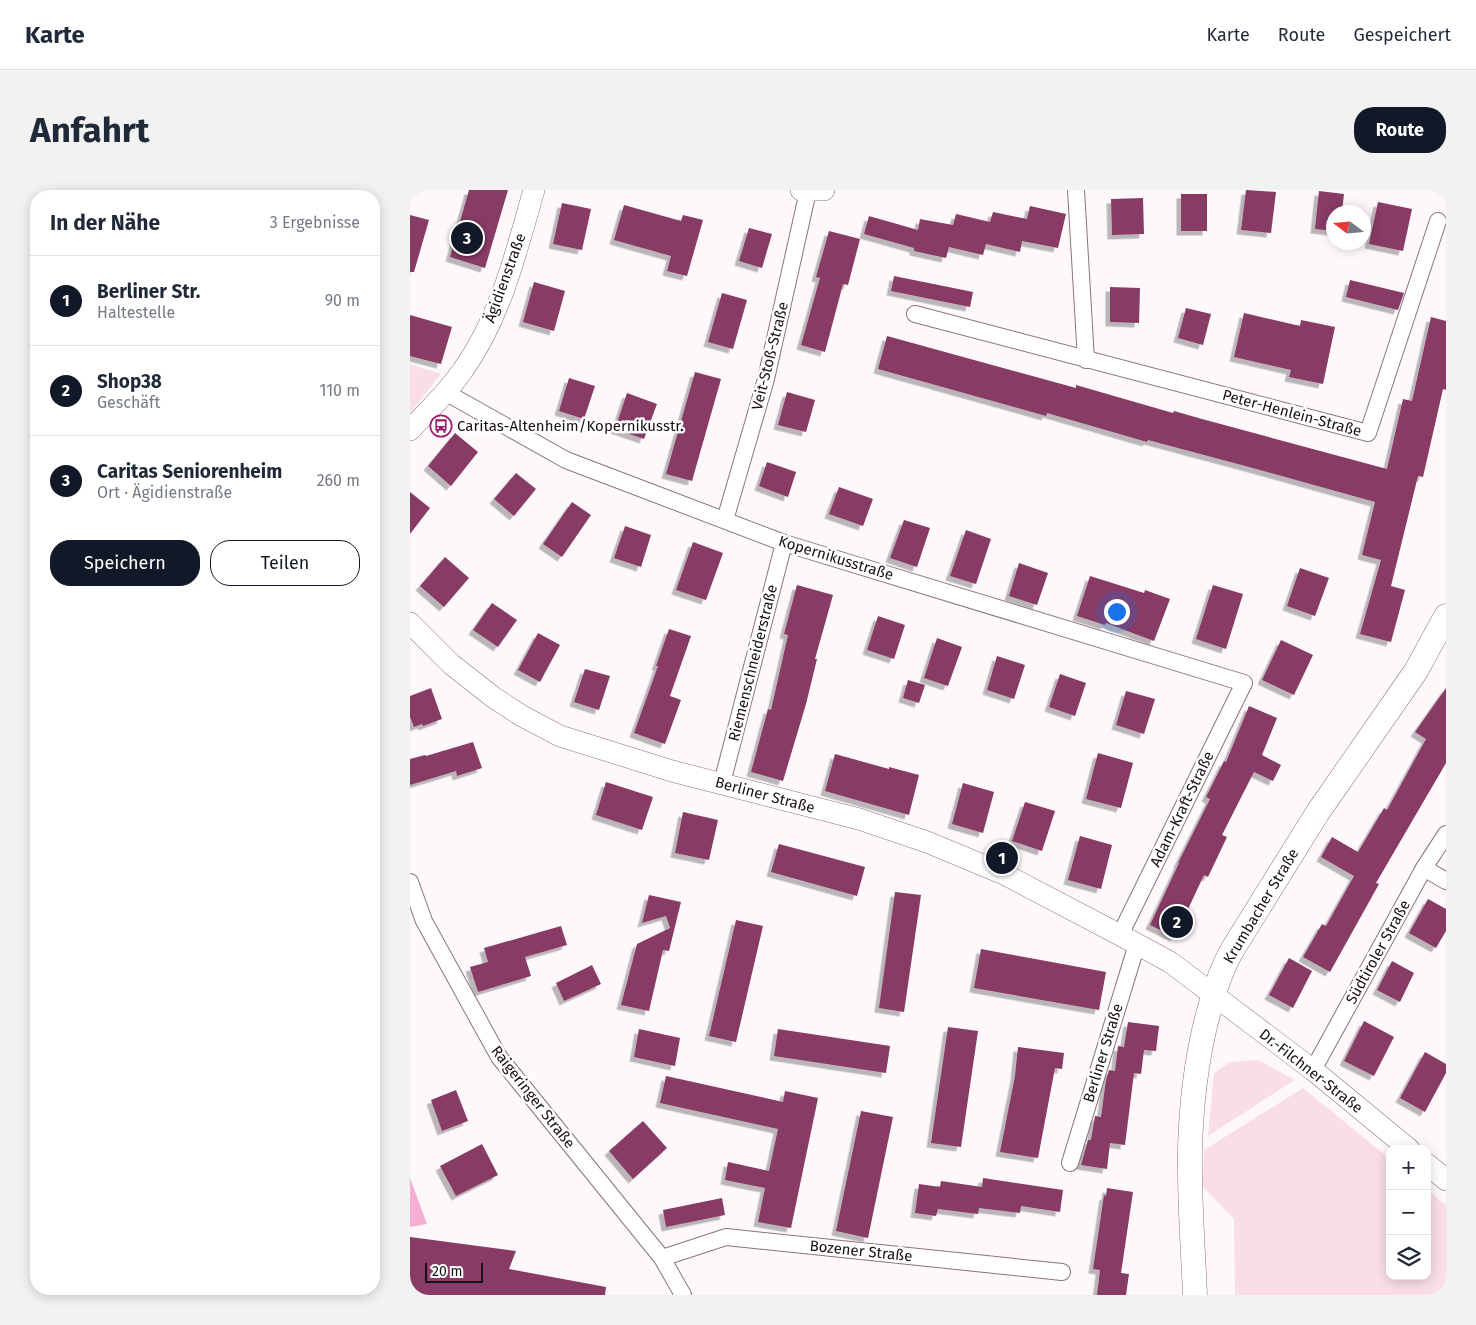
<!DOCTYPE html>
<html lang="de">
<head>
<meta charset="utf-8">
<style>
	body { margin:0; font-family:"Fira Sans",sans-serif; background:#f2f2f3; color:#1f2937 }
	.controls { position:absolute; right:15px; bottom:15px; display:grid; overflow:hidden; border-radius:10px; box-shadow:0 2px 12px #0003 }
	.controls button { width:45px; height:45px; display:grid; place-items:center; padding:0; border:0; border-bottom:1px solid #e0e1e3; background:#fff; color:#1f2937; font:25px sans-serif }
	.compass { position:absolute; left:916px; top:15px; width:45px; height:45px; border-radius:50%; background:#fff; box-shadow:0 2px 12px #0003; rotate:286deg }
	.scale { position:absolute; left:15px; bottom:12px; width:58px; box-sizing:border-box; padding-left:5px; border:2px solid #191015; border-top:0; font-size:14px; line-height:18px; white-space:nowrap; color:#191015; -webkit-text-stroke:4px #fff; paint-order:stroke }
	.you { position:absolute; left:706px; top:421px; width:18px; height:18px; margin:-12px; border:4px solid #fff; border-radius:50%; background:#1a73e8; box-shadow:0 0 0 8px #1a73e833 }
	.badge { display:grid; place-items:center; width:32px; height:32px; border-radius:50%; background:#111827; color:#fff; font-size:16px; font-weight:700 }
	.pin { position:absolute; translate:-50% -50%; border:2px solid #fff; box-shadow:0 1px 5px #0006 }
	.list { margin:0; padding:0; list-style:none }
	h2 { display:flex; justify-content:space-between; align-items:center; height:65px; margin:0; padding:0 20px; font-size:21px }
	h2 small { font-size:16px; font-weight:400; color:#747a83 }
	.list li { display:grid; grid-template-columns:32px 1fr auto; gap:15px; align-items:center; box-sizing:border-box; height:90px; padding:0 20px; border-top:1px solid #e0e1e3 }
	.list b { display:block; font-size:19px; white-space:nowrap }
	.list p { margin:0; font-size:16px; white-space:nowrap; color:#747a83 }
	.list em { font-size:16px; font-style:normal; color:#747a83 }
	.actions { display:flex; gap:10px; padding:15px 20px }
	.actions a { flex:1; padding:11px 0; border:1px solid #111827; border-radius:20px; text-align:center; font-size:18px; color:#111827 }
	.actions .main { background:#111827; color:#fff }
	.icon { flex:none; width:28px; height:28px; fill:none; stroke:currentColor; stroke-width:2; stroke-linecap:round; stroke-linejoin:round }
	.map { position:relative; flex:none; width:1036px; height:1105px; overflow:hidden; border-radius:20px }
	header { display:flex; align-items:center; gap:30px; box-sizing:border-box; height:70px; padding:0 25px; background:#fff; border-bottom:1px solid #e0e1e3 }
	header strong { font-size:24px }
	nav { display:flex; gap:28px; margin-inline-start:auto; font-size:18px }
	.intro { display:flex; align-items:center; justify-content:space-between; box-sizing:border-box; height:120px; padding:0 30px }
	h1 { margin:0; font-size:35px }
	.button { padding:12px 22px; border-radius:20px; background:#111827; color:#fff; font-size:18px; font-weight:700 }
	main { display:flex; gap:30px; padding:0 30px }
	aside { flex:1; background:#fff; border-radius:20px; box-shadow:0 2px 12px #0003 }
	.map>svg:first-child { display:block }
	.green { fill:#f9deea }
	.forest { fill:#f6aed2 }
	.building { fill:#873a65; filter:url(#shadow) }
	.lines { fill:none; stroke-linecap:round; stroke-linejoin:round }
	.minor-casing { stroke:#8b737f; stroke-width:18 }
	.tertiary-casing { stroke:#8b737f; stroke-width:22 }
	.secondary-casing { stroke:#8b737f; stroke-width:25 }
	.minor { stroke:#fff; stroke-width:16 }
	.tertiary { stroke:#fff; stroke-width:21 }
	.secondary { stroke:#fff; stroke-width:24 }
	.labels { text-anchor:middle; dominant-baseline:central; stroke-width:5; stroke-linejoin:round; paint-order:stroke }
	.street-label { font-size:15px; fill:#191015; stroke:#fff }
	.poi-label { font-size:15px; fill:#191015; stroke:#fff; text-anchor:start }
</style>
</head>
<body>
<header>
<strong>Karte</strong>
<nav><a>Karte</a><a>Route</a><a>Gespeichert</a></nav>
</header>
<div class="intro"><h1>Anfahrt</h1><a class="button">Route</a></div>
<main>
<aside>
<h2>In der Nähe<small>3 Ergebnisse</small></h2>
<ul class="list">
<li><span class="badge">1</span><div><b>Berliner Str.</b><p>Haltestelle</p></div><em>90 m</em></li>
<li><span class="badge">2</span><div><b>Shop38</b><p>Geschäft</p></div><em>110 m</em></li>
<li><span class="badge">3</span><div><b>Caritas Seniorenheim</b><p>Ort · Ägidienstraße</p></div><em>260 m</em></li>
</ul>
<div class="actions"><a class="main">Speichern</a><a>Teilen</a></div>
</aside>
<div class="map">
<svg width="1036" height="1105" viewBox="0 0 1036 1105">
	<defs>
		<filter id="shadow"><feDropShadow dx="-4.5" dy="4.5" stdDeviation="0" flood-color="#0004"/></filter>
	</defs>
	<rect width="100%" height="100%" fill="#fef8fb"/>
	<!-- green -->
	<g class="green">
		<polygon points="0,174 31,184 0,223"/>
		<polygon points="848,870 885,890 798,946 804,883 820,872"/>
		<polygon points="893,898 980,969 980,1086 1017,1086 1017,1000 1036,1015 1036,1105 825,1105 824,1029 792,996 794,960"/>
	</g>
	<!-- forest -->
	<polygon class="forest" points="0,988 17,1034 0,1037"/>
	<!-- building -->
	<g class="building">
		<polygon points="59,0 98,0 75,78 40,67"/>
		<polygon points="836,0 866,2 861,43 831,40"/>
		<polygon points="909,1 934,4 932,22 924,22 924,41 905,39"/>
		<rect x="771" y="4" width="26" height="37"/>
		<polygon points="733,8 734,44 702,45 701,9"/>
		<polygon points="968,12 1002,19 993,61 959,54"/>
		<polygon points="152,13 181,19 172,60 143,54"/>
		<polygon points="214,15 271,31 273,25 293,30 277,86 257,81 261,66 204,50"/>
		<polygon points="620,16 656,24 648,58 612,51 610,62 576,54 573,65 539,57 536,68 504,61 504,58 454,44 459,26 508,40 510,29 543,35 546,24 580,32 583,22 617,29"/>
		<polygon points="0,25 19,30 4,82 0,82"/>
		<polygon points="339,38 362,44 352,78 329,71"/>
		<polygon points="419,41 450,49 438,95 433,94 415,162 391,155 410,88 406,87"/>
		<polygon points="484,86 563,102 560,117 481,101"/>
		<polygon points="940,90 994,103 988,120 936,107"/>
		<polygon points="124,92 155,101 144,141 113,132"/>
		<polygon points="700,97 730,98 729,133 700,132"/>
		<polygon points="312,103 337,110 323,159 298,152"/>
		<polygon points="776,118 801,124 793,155 768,148"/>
		<polygon points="834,123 890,136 891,130 925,137 913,194 879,187 881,180 824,167"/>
		<polygon points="0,125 42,137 31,174 0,166"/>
		<polygon points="1021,127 1036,131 1036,200 1033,199 1013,287 1008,286 981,396 995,400 981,452 950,444 971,370 952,365 965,312 839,277 738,250 737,252 637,223 636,226 468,179 477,146 666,198 666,195 763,223 764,221 792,229 977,279 993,209 1002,211"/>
		<polygon points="285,182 311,189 282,291 256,284"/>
		<polygon points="159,188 185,196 174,229 149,221"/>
		<polygon points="377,202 405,210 396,242 368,235"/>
		<polygon points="217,203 247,214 234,249 205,239"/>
		<polygon points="45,243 68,262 41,296 18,276"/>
		<polygon points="357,272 386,282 378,307 349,296"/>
		<polygon points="106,283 126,299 104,326 84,309"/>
		<polygon points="429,297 463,309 453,336 419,324"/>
		<polygon points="0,302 20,318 0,344"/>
		<polygon points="162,312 181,325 152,367 133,354"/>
		<polygon points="494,330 520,338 507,377 480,368"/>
		<polygon points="215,336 241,345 231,377 204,368"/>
		<polygon points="556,340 581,349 566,394 540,386"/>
		<polygon points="283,352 313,363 296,410 266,400"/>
		<polygon points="35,367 59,388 34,417 10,396"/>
		<polygon points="609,373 638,383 627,415 599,406"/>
		<polygon points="890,378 919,388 905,426 877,416"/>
		<polygon points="680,386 734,403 735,400 760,409 744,451 696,433 695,435 667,426"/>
		<polygon points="387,395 423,405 405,469 407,469 396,514 373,591 341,582 358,519 361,520 378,445 374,444"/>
		<polygon points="803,395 833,404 816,459 786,449"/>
		<polygon points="82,413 107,430 88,457 63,440"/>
		<polygon points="468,426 495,435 484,469 457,460"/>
		<polygon points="259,439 281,446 260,506 271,510 255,554 224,543 248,476 246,476"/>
		<polygon points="128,443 150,455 130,492 108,480"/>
		<polygon points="527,448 552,457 538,496 514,488"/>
		<polygon points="871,450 903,465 884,505 852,490"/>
		<polygon points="587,466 615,475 604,509 577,500"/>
		<polygon points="175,479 200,486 189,520 164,512"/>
		<polygon points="650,484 676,493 665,526 639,517"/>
		<polygon points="498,490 515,495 509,513 493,508"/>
		<polygon points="21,498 32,529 13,536 12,534 4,537 0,527 0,506"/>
		<polygon points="1036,498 1036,573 966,693 969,694 920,782 893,767 912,734 916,736 944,686 911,667 922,647 948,662 974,618 977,620 1016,549 1005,542"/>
		<polygon points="716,501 745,509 734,544 706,535"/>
		<polygon points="839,516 867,528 852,565 871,575 863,591 844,582 812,645 817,647 798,687 794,685 765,747 740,735 769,673 768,673 800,609 796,607 814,571 816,572"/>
		<polygon points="63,552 72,578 47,586 46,581 0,595 0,569 15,565 16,566"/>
		<polygon points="688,563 723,573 711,618 676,609"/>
		<polygon points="425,564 479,579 479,577 509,585 499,625 415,601"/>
		<polygon points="196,592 243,607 232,640 186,625"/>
		<polygon points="553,593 584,602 573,643 542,634"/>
		<polygon points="615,612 645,621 632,661 602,651"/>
		<polygon points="273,622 308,630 299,670 265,663"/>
		<polygon points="670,646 702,655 691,699 658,690"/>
		<polygon points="369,654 455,677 447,706 361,682"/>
		<polygon points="485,702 511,705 494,822 469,818"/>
		<polygon points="239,705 271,712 259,761 253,760 239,821 211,815 227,754 260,738 256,726 232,733"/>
		<polygon points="1018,709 1036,719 1036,741 1026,758 999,743"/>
		<polygon points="326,730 353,736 326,852 299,846"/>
		<polygon points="151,736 157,755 115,767 121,786 68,802 60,777 78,772 74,758"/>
		<polygon points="571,759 696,782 689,820 564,798"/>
		<polygon points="879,768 902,781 883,818 859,805"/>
		<polygon points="982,771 1004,783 990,812 967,800"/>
		<polygon points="182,775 191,794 154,811 146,793"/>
		<polygon points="954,831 984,847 964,886 934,871"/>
		<polygon points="718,832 749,836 746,861 734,860 731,884 724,883 715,955 700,953 697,979 671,975 678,950 681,950 685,926 691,927 696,890 699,880 705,881 708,856 714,857"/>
		<polygon points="538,837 568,841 551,957 521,953"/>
		<polygon points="229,839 270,848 265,876 224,867"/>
		<polygon points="368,839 480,856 476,883 364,866"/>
		<polygon points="608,857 654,863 652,879 645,878 628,968 590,962 605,886"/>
		<polygon points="1015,862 1036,874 1036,883 1015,922 990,908"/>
		<polygon points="256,886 373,912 375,901 408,908 381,1038 348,1032 355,998 315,990 318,972 359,981 368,939 250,913"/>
		<polygon points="46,900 58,931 32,941 21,910"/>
		<polygon points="451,921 483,927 458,1048 426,1041"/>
		<polygon points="233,931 257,958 223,989 199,961"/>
		<polygon points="72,954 88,985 46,1006 30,976"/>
		<polygon points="573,988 653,1000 650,1022 611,1016 610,1023 569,1018 568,1024 528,1019 526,1026 505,1023 509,994 530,997 531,991 572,997"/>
		<polygon points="697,998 723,1002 711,1083 719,1084 716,1105 687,1105 690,1080 683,1079 694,1005 696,1006"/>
		<polygon points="312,1008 315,1025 256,1037 253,1020"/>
		<polygon points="0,1047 106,1061 99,1079 196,1097 195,1105 0,1105"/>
	</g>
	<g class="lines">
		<!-- minor casing -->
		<g class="minor-casing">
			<g id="minor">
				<polyline points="666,0 676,170"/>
				<polyline points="505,124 958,243 1028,31"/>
				<polyline points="35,202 156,270 374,353 834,493 710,745"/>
				<polyline points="315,330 356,189 398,1"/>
				<polyline points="312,593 374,353"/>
				<polyline points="1014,678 1036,691"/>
				<polyline points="0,692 14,731 89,867 252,1068 273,1105"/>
				<polyline points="903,880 1014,678 1036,644"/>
				<polyline points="660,973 727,754"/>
				<polyline points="252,1068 316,1047 652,1082"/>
			</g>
		</g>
		<!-- tertiary casing -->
		<g class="tertiary-casing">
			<g id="tertiary">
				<polyline points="391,0 414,0"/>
				<path d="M0,240C18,221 38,202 53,180C91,127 106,62 124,0"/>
				<polyline points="0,433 41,474 83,507 112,526 150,546 262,581 449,629 517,652 594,684 710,745 760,772 903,880 999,959"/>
				<polyline points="1017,974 1036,990"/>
			</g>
		</g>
		<!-- secondary casing -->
		<g class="secondary-casing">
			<path id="secondary" d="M785,1105C783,1057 779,1008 780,960C781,917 786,873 796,832C803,806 810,780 824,757L908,622L1006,481L1036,426"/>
		</g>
		<!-- minor -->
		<use href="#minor" class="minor"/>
		<!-- tertiary -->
		<use href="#tertiary" class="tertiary"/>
		<!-- secondary -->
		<use href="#secondary" class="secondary"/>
	</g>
	<!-- icons -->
	<defs>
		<g id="bus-ring" transform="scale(1.125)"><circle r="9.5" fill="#fff" stroke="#9e1c6e" stroke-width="1.5"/><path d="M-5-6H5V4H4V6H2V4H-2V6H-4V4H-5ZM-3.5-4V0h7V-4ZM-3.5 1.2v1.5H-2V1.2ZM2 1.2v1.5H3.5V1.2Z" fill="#9e1c6e"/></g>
	</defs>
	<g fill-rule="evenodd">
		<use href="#bus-ring" x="31" y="236"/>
	</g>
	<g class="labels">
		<!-- street labels -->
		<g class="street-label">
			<text transform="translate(95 88) rotate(-70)">Ägidienstraße</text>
			<text transform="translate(360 166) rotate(-76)">Veit-Stoß-Straße</text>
			<text transform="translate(882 223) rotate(15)">Peter-Henlein-Straße</text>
			<text transform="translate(426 368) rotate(17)">Kopernikusstraße</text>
			<text transform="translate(343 473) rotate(-76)">Riemenschneiderstraße</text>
			<text transform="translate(355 605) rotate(15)">Berliner Straße</text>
			<text transform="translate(772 619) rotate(-64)">Adam-Kraft-Straße</text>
			<text transform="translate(851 716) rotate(-59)">Krumbacher Straße</text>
			<text transform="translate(968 762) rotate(-61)">Südtiroler Straße</text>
			<text transform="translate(693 863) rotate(-73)">Berliner Straße</text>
			<text transform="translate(901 881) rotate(38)">Dr.-Filchner-Straße</text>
			<text transform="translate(123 907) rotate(52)">Raigeringer Straße</text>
			<text transform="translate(451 1061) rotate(6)">Bozener Straße</text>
		</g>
		<!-- poi labels -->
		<g class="poi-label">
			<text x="47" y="236">Caritas-Altenheim/Kopernikusstr.</text>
		</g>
	</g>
</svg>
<div class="controls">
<button>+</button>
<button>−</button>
<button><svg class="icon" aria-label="layers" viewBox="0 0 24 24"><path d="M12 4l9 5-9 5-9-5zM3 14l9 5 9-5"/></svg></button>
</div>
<svg class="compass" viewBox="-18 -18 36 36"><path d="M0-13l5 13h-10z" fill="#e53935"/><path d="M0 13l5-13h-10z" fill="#747a83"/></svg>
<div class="scale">20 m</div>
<div class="you"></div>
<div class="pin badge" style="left:592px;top:668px">1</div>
<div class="pin badge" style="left:767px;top:732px">2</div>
<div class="pin badge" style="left:57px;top:48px">3</div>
</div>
</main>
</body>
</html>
